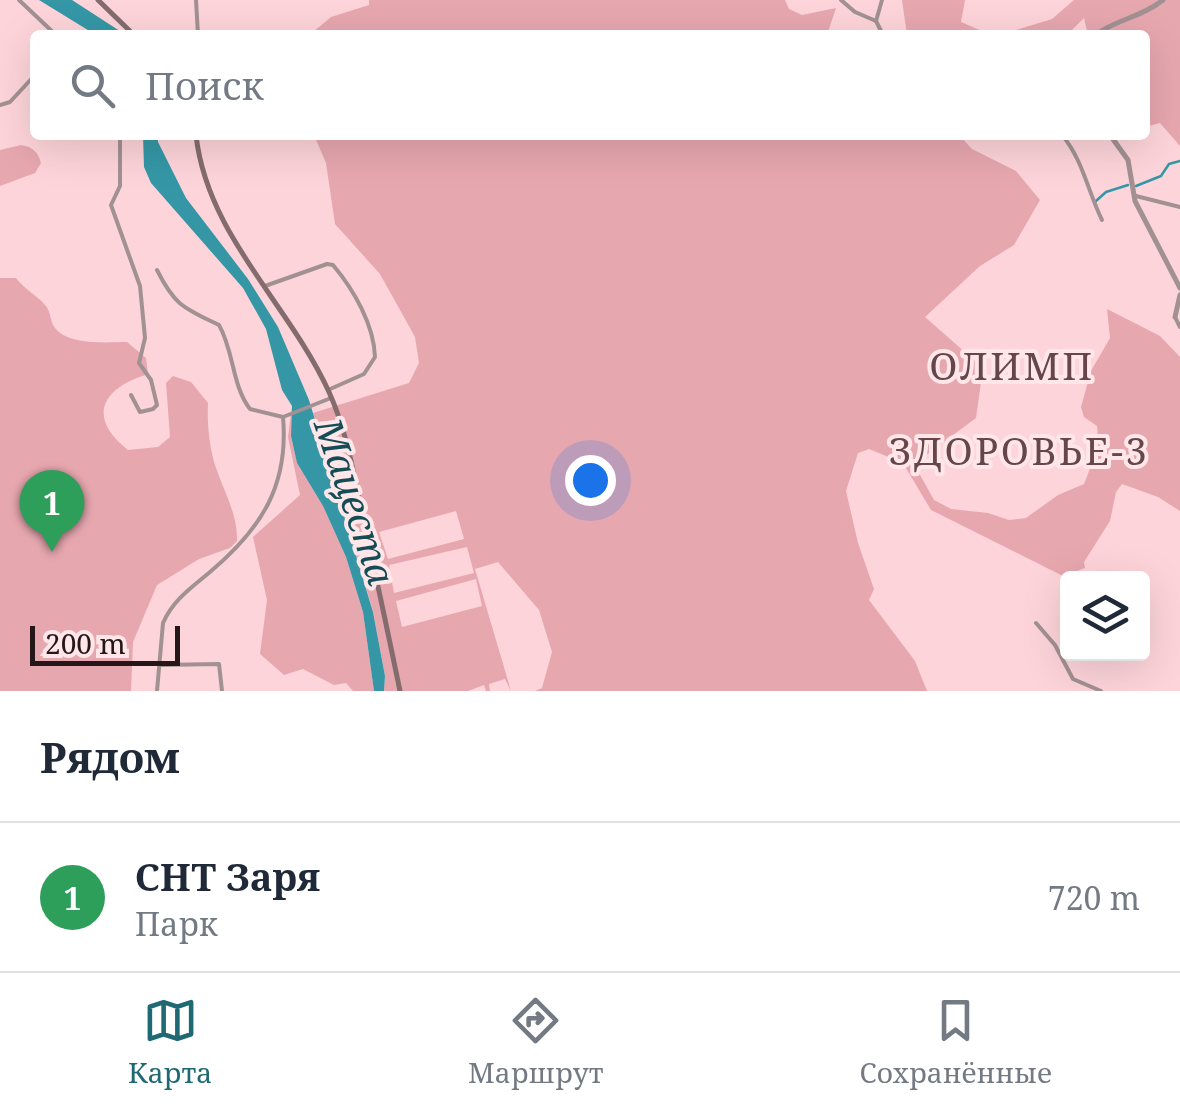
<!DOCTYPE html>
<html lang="ru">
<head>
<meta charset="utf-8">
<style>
	body { margin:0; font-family:"Noto Serif",serif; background:#f6f6f7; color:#1f2937 }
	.controls { position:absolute; right:30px; bottom:30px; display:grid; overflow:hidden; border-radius:10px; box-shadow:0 10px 40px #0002 }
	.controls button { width:90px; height:90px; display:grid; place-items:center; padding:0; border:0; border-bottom:2px solid #e0e1e3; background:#fff; color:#1f2937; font:50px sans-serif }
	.scale { position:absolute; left:30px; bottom:25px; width:150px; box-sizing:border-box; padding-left:10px; border:5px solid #251719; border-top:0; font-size:28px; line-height:35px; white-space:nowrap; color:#251719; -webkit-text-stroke:8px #ffe6e9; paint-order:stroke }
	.you { position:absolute; left:590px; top:480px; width:35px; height:35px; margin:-25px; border:8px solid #fff; border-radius:50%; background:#1a73e8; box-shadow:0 0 0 15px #1a73e833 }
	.badge { display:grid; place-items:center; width:65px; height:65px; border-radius:50%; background:#1f6974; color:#fff; font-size:32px; font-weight:700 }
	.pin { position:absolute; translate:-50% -82px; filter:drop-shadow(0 2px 5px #0008) }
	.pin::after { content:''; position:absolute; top:52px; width:35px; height:30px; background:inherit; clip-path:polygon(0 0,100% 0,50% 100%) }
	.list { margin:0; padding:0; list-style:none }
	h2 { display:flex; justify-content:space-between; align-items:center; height:130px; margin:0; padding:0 40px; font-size:42px }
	h2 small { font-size:32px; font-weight:400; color:#747a83 }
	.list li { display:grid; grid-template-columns:65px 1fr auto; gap:30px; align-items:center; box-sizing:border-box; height:150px; padding:0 40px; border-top:2px solid #e0e1e3 }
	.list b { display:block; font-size:38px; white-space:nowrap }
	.list p { margin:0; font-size:32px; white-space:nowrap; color:#747a83 }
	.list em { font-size:32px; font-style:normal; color:#747a83 }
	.icon { flex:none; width:55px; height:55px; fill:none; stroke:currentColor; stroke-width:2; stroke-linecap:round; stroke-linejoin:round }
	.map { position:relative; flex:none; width:1180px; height:691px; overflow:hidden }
	.search { position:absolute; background:#fff; box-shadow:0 10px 40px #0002; left:30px; right:30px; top:30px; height:110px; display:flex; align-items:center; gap:25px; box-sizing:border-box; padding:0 35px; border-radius:10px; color:#747a83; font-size:38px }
	.sheet { height:280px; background:#fff }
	nav { display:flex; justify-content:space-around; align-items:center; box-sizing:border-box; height:140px; border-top:2px solid #e0e1e3; background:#fff; font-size:28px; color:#747a83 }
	nav a { display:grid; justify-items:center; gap:5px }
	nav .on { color:#1f6974 }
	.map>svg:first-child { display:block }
	.green { fill:#e7a7af; fill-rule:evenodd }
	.water { fill:#3597a6 }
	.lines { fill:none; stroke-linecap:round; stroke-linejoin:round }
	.stream { stroke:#3597a6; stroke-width:2.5 }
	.minor { stroke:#a29193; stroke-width:4 }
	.tertiary { stroke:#a29193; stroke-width:5 }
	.secondary { stroke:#846c6e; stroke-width:5 }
	.labels { text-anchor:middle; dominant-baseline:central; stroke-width:8; stroke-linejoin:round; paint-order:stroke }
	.neighbourhood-label { font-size:38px; letter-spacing:2.5px; fill:#66464a; stroke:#ffe6e9 }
	.water-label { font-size:38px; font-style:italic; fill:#134c54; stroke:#ffe6e9 }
</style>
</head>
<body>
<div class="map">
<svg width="1180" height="691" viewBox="0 0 1180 691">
	<rect width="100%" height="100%" fill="#fdd4d9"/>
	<!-- green -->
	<g class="green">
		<polygon points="369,0 785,0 789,9 802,15 836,8 827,35 315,35 313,32 331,17 369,5"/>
		<polygon points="902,0 965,0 961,22 991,35 907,35"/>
		<polygon points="1074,0 1180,0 1180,146 1160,123 1145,127 1145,35 1088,35 1084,18 1067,35 1000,35 1052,19"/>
		<path d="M314,135H959L972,149L1016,171L1040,200L1014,245L980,266L925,317L983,368L976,418L914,464L934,500L951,509L988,513L1009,520L1026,518L1058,495L1084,484C1090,471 1100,439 1097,426L1084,417L1081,407L1091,371L1110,338L1107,309L1160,336L1180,357V511L1158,497L1122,484L1116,492L1110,521L1084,562L1085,568L1063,576L931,510L903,463L869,449L858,453L846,491L858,543L874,589L869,600L915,661L927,691H535L542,688L552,652L539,610L498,562L475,569L511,691L505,679L489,684L490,691H486L484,685L468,691H384L385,676L373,611L313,413L409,383L419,363L415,337L380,274L335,224L326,163ZM456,511L464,539L388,559L379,532ZM467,547L474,573L394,593L389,565ZM476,579L482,606L402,627L396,601Z"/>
		<path d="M21,145C33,147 38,152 41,163L35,173L0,186V150Z"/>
		<path d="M0,278H16C25,290 38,296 46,306C51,312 50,322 55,328C69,346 107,342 127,342L146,358L148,374C102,388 86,417 128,450L158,447L170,437L166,383L173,376L191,382L208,403C207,423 209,445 215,465C223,490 238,514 237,541L230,548L199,559L157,585L133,642L131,691H0Z"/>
		<polygon points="292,406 291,436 297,463 323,506 346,557 363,612 374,691 353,691 346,683 334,685 303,669 284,675 260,654 267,600 253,537 300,495 288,437"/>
	</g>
	<!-- water -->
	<g class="water">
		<polygon points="39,0 72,0 126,35 96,35"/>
		<polygon points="143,135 158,135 158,142 186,198 248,279 278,327 309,400 373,612 385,676 384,691 374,691 363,612 346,557 323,506 297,463 291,436 292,406 282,390 266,329 243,288 151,183 144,167"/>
	</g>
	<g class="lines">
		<!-- stream -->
		<g class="stream">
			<polyline points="1136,186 1161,176 1169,164 1180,161"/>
			<polyline points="1096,201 1106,192 1128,185"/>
		</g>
		<!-- minor -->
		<g class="minor">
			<polyline points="19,0 56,35"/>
			<polyline points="196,0 198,35"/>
			<polyline points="841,0 855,12 876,21"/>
			<polyline points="882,0 876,21 883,35"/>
			<polyline points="0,105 10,102 35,75"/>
			<polyline points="120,135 120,186 111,205 140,286 145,338 139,363 151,380 157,405 153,409 140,412 131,395"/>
			<path d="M1062,135C1083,160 1088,192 1102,220"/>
			<polyline points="1136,196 1180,207"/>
			<path d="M157,270C175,306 184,308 219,325C234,351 232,386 250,409L283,417L331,398"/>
			<path d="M265,286L327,264L333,265C354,290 374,325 375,357L364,374L328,390"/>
			<polyline points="1175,317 1180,327"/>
			<polyline points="1036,623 1055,645 1073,679 1101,691"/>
			<polyline points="160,665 219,664 222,691"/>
			<path d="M157,691L163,623C173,600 192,587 210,572C261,529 289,486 283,417"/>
		</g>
		<!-- tertiary -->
		<g class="tertiary">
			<path d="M1095,35C1117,19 1142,17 1163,0"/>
			<polyline points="1110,135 1128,160 1135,201 1180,288"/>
			<polyline points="1175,317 1180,295"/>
		</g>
		<!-- secondary -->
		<g class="secondary">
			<polyline points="98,0 134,35"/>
			<path d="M196,135C207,235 289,304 329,392C347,432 354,475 363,518C376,576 388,633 400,691"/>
		</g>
	</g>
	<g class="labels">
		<!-- neighbourhood labels -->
		<g class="neighbourhood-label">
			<text x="1012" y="365">ОЛИМП</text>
			<text x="1019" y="450">ЗДОРОВЬЕ-3</text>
		</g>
		<!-- water labels -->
		<g class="water-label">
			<text transform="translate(356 501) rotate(71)">Мацеста</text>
		</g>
	</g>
</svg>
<div class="controls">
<button><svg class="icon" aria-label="layers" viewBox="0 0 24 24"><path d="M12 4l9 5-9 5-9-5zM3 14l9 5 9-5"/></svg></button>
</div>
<div class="scale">200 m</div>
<div class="you"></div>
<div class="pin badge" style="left:52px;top:552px;background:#2e9e5b">1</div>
<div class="search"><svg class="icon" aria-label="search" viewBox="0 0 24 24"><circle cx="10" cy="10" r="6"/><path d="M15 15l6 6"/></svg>Поиск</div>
</div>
<section class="sheet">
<h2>Рядом<small></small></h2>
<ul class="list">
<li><span class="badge" style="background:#2e9e5b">1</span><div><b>СНТ Заря</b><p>Парк</p></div><em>720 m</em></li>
</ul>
</section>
<nav>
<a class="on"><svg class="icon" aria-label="map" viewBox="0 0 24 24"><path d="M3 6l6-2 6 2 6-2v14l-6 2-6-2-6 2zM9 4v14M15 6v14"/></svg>Карта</a>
<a><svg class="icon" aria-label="directions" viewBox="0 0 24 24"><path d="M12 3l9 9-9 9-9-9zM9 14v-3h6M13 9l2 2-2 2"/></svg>Маршрут</a>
<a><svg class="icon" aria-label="saved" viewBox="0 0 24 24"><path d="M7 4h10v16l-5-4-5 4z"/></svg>Сохранённые</a>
</nav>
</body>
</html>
